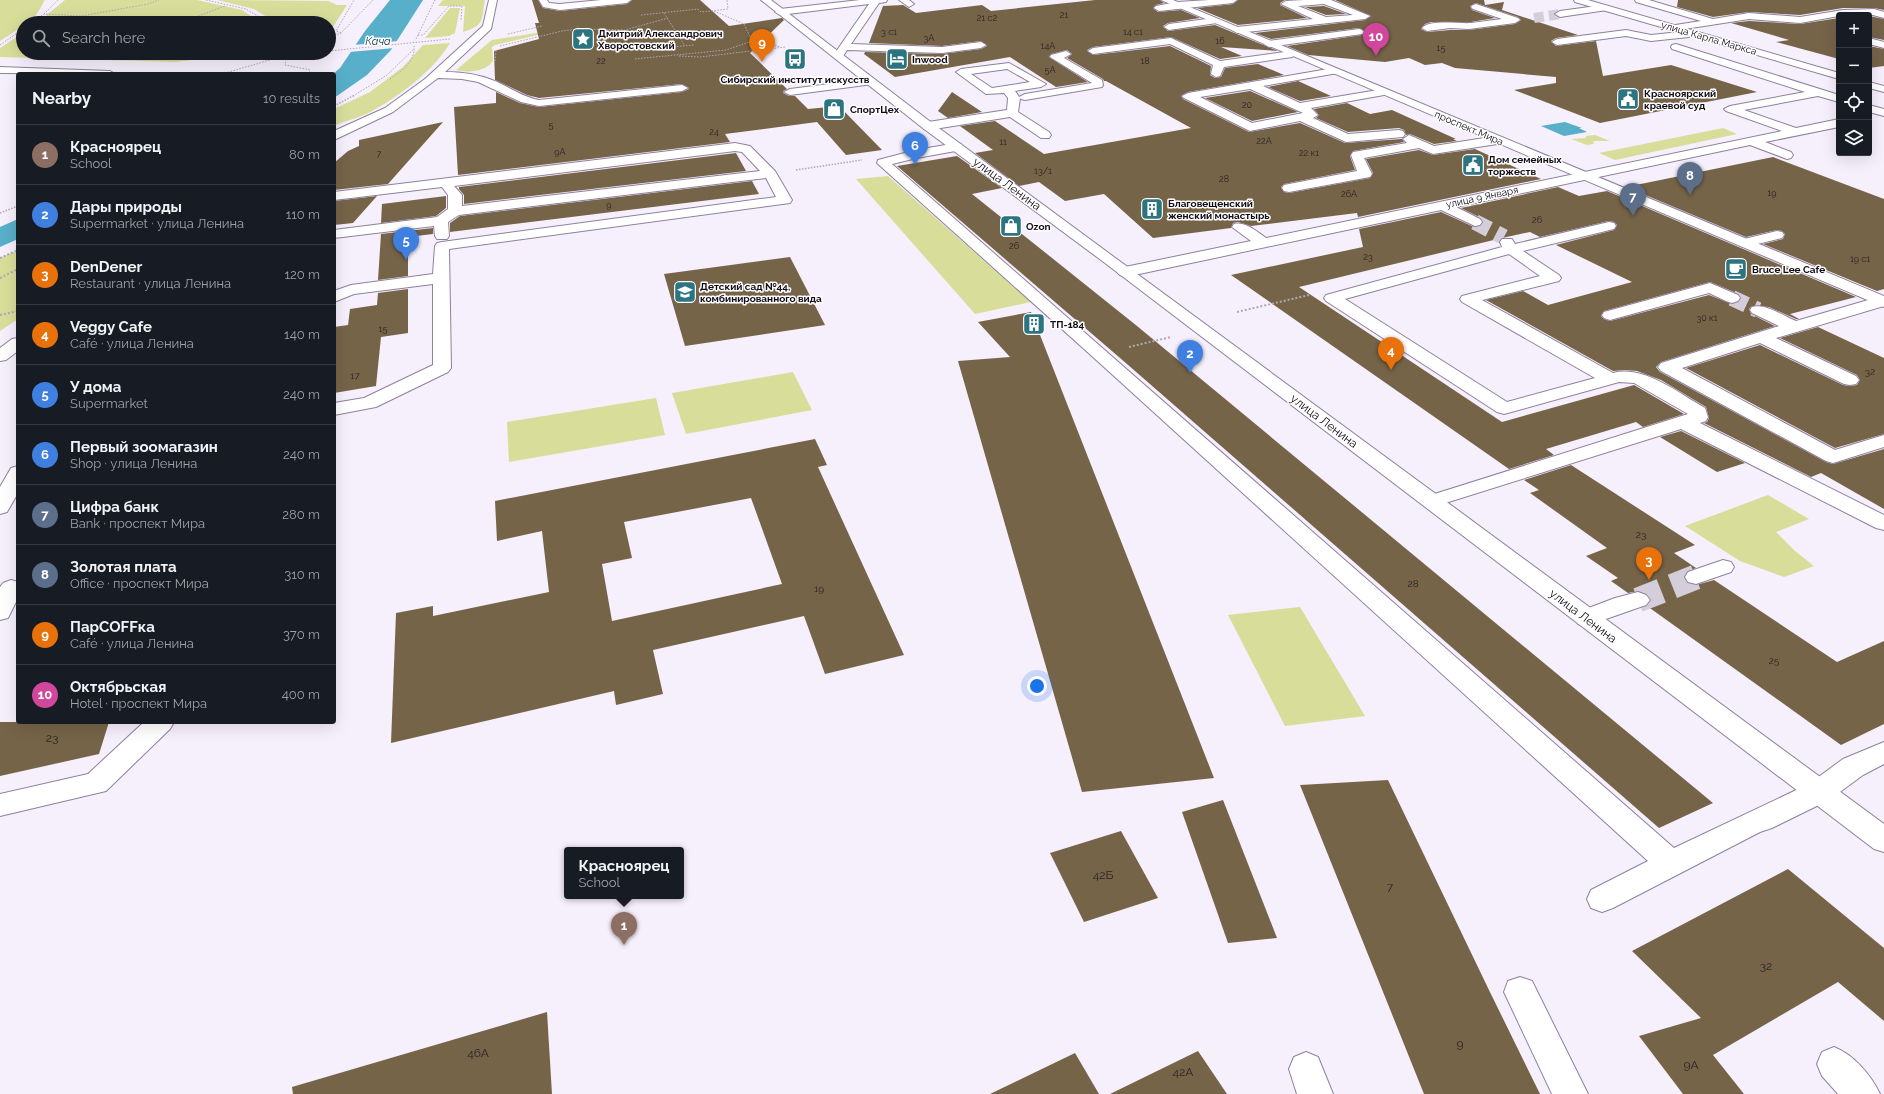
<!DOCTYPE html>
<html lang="en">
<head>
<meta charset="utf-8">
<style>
	body { margin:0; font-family:Raleway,sans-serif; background:#242831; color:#f1f3f6 }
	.controls { position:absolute; right:12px; top:12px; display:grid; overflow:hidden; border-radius:4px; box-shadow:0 4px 16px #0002 }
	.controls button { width:36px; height:36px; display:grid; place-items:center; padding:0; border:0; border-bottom:1px solid #363941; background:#171b24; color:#f1f3f6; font:20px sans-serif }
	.you { position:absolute; left:1037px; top:686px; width:14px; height:14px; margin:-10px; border:3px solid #fff; border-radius:50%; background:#1a73e8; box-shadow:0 0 0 6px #1a73e833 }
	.badge { display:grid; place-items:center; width:26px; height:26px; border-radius:50%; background:#2c747f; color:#fff; font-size:13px; font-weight:700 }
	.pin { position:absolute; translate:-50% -33px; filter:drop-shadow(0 1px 2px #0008) }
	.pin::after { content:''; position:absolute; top:21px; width:14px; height:12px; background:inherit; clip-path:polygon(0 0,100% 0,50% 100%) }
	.popup { position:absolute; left:564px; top:847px; width:120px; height:52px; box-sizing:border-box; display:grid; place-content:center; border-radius:4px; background:#171b24; filter:drop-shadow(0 1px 3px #0005); font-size:13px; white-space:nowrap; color:#9ea1a6 }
	.popup b { font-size:15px; color:#f1f3f6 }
	.popup::after { content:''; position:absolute; left:50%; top:100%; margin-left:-8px; border:8px solid transparent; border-top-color:#171b24 }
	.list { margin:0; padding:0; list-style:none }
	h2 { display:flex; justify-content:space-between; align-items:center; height:52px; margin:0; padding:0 16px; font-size:17px }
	h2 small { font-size:13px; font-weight:400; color:#9ea1a6 }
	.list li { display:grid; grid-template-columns:26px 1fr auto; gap:12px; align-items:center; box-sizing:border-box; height:60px; padding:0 16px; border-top:1px solid #363941 }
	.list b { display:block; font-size:15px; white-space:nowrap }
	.list p { margin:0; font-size:13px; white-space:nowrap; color:#9ea1a6 }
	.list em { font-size:13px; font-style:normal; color:#9ea1a6 }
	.icon { flex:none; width:22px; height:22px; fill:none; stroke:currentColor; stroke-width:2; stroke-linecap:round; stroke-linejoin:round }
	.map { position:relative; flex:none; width:1884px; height:1094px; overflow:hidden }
	.search { position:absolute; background:#171b24; box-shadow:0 4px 16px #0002; left:16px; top:16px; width:320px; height:44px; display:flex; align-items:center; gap:10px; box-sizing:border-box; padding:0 14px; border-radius:22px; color:#9ea1a6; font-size:15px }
	.panel { position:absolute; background:#171b24; box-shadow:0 4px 16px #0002; left:16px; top:72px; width:320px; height:652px; border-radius:4px }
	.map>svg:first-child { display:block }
	.green { fill:#d8de9a }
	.water { fill:#58afc9 }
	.pier { fill:#f6effc }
	.building { fill:#766449; fill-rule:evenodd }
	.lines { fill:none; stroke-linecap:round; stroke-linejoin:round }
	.minor-tunnel-far2 { stroke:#d4cdda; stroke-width:10; stroke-dasharray:10 5; stroke-linecap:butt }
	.minor-tunnel-far1 { stroke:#d4cdda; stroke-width:16; stroke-dasharray:16 8; stroke-linecap:butt }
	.minor-tunnel { stroke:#d4cdda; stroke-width:25; stroke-dasharray:25 12; stroke-linecap:butt }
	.minor-casing { stroke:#8f809d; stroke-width:2 }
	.major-casing { stroke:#8f809d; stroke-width:2 }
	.path-far2 { stroke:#afa8b4; stroke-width:1; stroke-dasharray:1.5 1.5; stroke-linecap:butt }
	.path-far1 { stroke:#afa8b4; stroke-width:1.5; stroke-dasharray:1.5 1.5; stroke-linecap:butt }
	.path { stroke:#afa8b4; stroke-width:2; stroke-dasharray:2 2; stroke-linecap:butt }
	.minor { fill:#fff; fill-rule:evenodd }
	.major { fill:#fff; fill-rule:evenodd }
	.path-bridge { stroke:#afa8b4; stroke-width:1; stroke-dasharray:1.5 1.5; stroke-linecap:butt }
	.labels { text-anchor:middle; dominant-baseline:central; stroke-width:3; stroke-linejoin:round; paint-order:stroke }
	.far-number-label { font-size:9px; fill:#2b2223 }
	.far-poi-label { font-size:10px; font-weight:bold; fill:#120c16; stroke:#fff; text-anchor:start }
	.far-street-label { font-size:10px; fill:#120c16; stroke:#fff }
	.number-label { font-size:10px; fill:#2b2223 }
	.far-water-label { font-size:11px; font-style:italic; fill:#09343f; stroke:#fff }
	.street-label { font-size:12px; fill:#120c16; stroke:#fff }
	.near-number-label { font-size:12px; fill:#2b2223 }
</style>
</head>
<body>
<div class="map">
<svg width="1884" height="1094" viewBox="0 0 1884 1094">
	<rect width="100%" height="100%" fill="#f6effc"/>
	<!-- green -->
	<g class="green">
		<path d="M0,0H45C40,8 34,23 23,23V26L0,41Z"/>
		<polygon points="65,0 197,0 242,10 261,23 37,23"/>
		<polygon points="217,0 328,1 337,5 347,5 329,33 329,23 277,23 254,9"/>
		<path d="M443,0H485C481,21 485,25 463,32L465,6H438Z"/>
		<polygon points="450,8 460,8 455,33 449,36 425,38"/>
		<path d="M567,28L495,45L492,47L493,60C488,72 467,73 456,70L492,40Z"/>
		<polygon points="23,33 23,53 250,53 176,62 0,57 0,48"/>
		<path d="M450,43C433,71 401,95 372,111C360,118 346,120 334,126V109L370,92L403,67L423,45Z"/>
		<polygon points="1723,128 1737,134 1615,160 1599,153"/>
		<polygon points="1595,135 1610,141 1594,141 1593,142 1594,144 1587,145 1571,139 1586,138 1586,136"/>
		<polygon points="888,176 1031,302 975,314 856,179"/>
		<polygon points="18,250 18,319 0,331 0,258"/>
		<polygon points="793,372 812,410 686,434 672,393"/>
		<polygon points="656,398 665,435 509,462 507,422"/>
		<polygon points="1768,495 1809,519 1776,532 1795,551 1814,566 1784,577 1740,561 1685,526"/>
		<polygon points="1300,607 1365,716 1285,726 1228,615"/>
	</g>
	<!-- water -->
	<g class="water">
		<polygon points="390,0 423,0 391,50 367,75 334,98 333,74 340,68 365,31"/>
		<polygon points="1565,122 1582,128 1579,128 1587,132 1564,136 1541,126"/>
		<polygon points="18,219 18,239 0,247 0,227"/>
	</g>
	<!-- pier -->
	<polygon class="pier" points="399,41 395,48 349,52 353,45"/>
	<!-- building -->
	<g class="building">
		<polygon points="532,0 538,0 543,8 560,11 627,4 632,0 700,0 729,26 782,18 784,20 750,53 787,89 783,91 783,93 789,96 795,96 808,109 839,106 882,150 846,155 817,122 725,134 730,142 458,175 454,107 496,103 496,92 520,103 539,107 682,92 689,89 682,84 539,98 527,95 495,80 494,51 539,39 535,23 539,23"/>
		<polygon points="1095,0 1160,0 1164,3 1156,5 1153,8 1158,12 1181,10 1200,18 1168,23 1163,26 1168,31 1215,25 1278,51 1221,47 1242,56 1220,59 1171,37 1093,47 1087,50 1093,55 1170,46 1211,66 1210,75 1215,78 1221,77 1225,68 1258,64 1284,75 1188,92 1181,96 1183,99 1249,132 1300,123 1345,143 1402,139 1404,142 1353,151 1350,156 1355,170 1284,184 1281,187 1284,192 1289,193 1370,178 1373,173 1366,159 1419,150 1433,155 1475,149 1541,179 1358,217 1357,213 1251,226 1238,222 1233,223 1231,228 1153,238 1104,194 1065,201 1039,182 1019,186 975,153 993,150 960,126 995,121 1044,154 1191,128 1106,81 1104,81 1103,79 1067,58 1072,54 1067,50 1051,54 1049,57 1088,82 1056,87 1010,57 895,77 864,54 865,52 942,54 981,49 987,46 981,41 942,46 869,43 883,6 903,5 916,13 982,5 991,11"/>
		<polygon points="1238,0 1285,0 1280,3 1280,5 1307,18 1238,25 1197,8 1233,4"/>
		<path d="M1335,0H1484L1485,5L1504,2L1502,10L1578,35L1556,38L1551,41L1556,46L1596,41L1603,76L1671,65L1757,92L1600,123L1514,90L1556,83V77L1455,68L1442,63L1425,65L1409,58L1385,62L1308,55L1287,46L1362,35L1366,32L1359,28L1271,39L1255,33L1365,20L1371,16ZM1476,3L1518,17L1521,20L1515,24L1469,30H1450L1427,32L1421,29L1425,24L1431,22H1471L1495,18L1472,10L1470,6Z"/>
		<polygon points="1678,0 1884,0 1884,10 1874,8 1843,8 1800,15 1749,12 1713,17 1677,7"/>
		<polygon points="1324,6 1346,14 1326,15 1305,7"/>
		<polygon points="1869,16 1884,19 1884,40 1869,37"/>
		<polygon points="1839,18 1839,59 1776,42 1789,40 1731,23 1749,21 1800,24"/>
		<polygon points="1869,46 1884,49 1884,66 1869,68"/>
		<polygon points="1298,81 1331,96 1300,101 1268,87"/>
		<polygon points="1250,91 1298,112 1252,121 1205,98"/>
		<polygon points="952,92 982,112 948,118 938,111"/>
		<polygon points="1347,103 1370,114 1392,110 1456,139 1453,139 1457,141 1434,144 1410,134 1406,135 1404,130 1399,128 1348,132 1316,118 1319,115 1314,109"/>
		<polygon points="443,122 388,184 334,190 334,163 348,151 359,146 359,140"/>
		<polygon points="736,153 746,171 464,204 464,195 459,189 459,187"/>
		<polygon points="957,156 1002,188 972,194 1137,326 1713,803 1659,828 1127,364 897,166"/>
		<polygon points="1773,157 1884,199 1884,289 1877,291 1763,244 1783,239 1785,234 1782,231 1777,230 1746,237 1626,187"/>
		<polygon points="752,181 759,194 450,232 450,223 460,216"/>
		<path d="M1558,187L1579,196L1607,191L1856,297L1790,314L1799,319H1796L1769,307L1752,306L1749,309L1751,314L1775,326L1661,362L1656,367L1660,372L1826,462L1833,464L1884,449V509L1821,473L1811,477L1704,423L1707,422L1709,418L1706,407L1661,380L1637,371L1625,370L1613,371L1486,300L1523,291L1548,305L1632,282L1556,245L1614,230L1617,225L1614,222L1609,221L1540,237L1530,232L1502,238L1299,287L1502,422L1634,385L1684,414L1643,427L1636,422L1546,449L1554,455L1509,469L1231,275L1363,247L1359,229L1441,212L1474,227L1480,226L1483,223L1481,218L1461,208ZM1710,282L1739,294L1741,299L1738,302L1732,304L1709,295L1610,321L1604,319L1601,316L1604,311Z"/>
		<polygon points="377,196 353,223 334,225 334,201"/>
		<polygon points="446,196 446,208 436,216 381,223 382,204"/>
		<polygon points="433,228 433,234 408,237 408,276 378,280 381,234"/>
		<polygon points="790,257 825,325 685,346 664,274"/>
		<polygon points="408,289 408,333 381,337 376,386 334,393 334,327 348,325 350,309 377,305 378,293"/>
		<polygon points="1031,312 1062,391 1214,778 1082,792 958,361 1010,357 978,322"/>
		<polygon points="1818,327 1884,358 1884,434 1835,448 1686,368 1760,345 1843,385 1850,386 1857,385 1860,380 1857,375 1780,338"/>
		<polygon points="1681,431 1745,463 1717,472 1660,437"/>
		<path d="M815,439L827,465L818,467L904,655L825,674L804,616L653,650L663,694L616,705L614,691L391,743L396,613L433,606V616L549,592L542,531L497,541L495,501ZM751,498L782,584L612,621L602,564L632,558L624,522Z"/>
		<polygon points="1571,465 1695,545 1674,553 1696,568 1688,571 1684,576 1688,583 1696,585 1714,580 1837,662 1884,641 1884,724 1841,745 1647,606 1652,600 1647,594 1638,591 1628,593 1611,581 1618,578 1586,556 1607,548 1530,493 1539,490 1524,480"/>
		<polygon points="0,722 109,722 99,754 0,776"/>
		<polygon points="1388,780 1488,988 1540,1094 1424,1094 1300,785"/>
		<polygon points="1223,800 1277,938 1228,943 1182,812"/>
		<polygon points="1121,831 1158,898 1084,922 1050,853"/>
		<polygon points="1788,869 1884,948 1884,1021 1838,982 1713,1055 1744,1094 1683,1094 1639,1036 1701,1018 1632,951"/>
		<polygon points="547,1012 552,1094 293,1094 292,1087"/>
		<polygon points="1198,1051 1227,1094 1110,1094"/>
		<polygon points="1075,1053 1099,1094 990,1094"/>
	</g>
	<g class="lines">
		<!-- minor-tunnel-far2 -->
		<polyline class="minor-tunnel-far2" points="1534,18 1560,14"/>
		<!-- minor-tunnel-far1 -->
		<g class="minor-tunnel-far1">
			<polyline points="1475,222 1504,237"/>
			<polyline points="1732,298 1758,310"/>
		</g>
		<!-- minor-tunnel -->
		<polyline class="minor-tunnel" points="1638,600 1696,577"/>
		<!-- minor casing -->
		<g class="minor-casing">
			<g id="minor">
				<path d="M489,0H497L491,29L445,72C461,72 477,74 492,80C508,86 522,97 539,100L682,85L688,88L682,91L539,106L521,102L478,82L462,79L438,78L393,112L334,140V131L385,108L425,79L483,26Z"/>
				<polygon points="539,0 547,0 549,3 560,4 601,0 631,0 627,3 560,10 543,7"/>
				<polygon points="860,0 887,0 886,2 879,3 851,44 942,47 981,42 986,45 981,48 942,53 847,50 842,58 838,59 833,56 869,4 780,15 775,12 780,9"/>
				<polygon points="899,0 909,0 914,4 909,7"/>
				<polygon points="1209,0 1237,0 1233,3 1159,11 1154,8 1156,6 1177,2"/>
				<path d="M1303,0H1331L1370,16L1365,19L1237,33L1232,30L1237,27L1313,19L1281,4L1286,1ZM1324,4L1353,15L1326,17L1298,6Z"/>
				<polygon points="1635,0 1649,0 1713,19 1749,13 1800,17 1843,10 1874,9 1884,12 1884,18 1873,15 1839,15 1839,16 1800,23 1749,19 1672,31 1669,30 1667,28 1669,26 1701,21 1636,2"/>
				<path d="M1476,4L1518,18L1520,20L1515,23L1469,29L1450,28L1427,31L1422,28C1430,19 1459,24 1471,23C1481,22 1492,20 1502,19L1473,9L1471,7L1473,5Z"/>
				<polygon points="1604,5 1609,8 1607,10 1560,17 1555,14 1560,11"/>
				<polygon points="1214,18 1217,19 1219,21 1217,23 1169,30 1164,27 1169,24"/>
				<polygon points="1359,29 1362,30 1364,32 1362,34 1269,47 1264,44 1269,41"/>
				<polygon points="1626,30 1651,35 1689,31 1694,34 1689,37 1651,41 1626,36 1557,45 1552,42 1557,39"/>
				<polygon points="1171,38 1220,61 1292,51 1297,54 1292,57 1224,67 1220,76 1216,77 1211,74 1213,65 1170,44 1093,54 1088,51 1093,48"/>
				<polygon points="1869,38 1884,42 1884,48 1869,44"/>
				<path d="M1676,44L1839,95V102L1818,96L1744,110L1796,128L1839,119V127L1765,142L1791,152L1793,155L1791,158L1787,159L1750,145L1456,207L1480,219L1482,222L1480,225L1475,226L1441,210L1125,277L1120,275L1117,272L1120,269L1125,267L1251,241L1232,227L1234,224C1246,221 1257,232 1266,238L1782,131L1726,111L1724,109L1730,106L1805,92L1672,49L1671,47L1672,45Z"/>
				<polygon points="1066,51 1071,54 1064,58 1102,80 1103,85 1102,87 1025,100 1021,99 1019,97 1025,94 1092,83 1050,57 1051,55"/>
				<path d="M1009,63L1046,84L1041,87L1015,91L1020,98L1018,112L1049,132L1051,135L1049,138H1041L1010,117L928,130L924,129L922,126L928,122L1007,110L1008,98L1004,93L986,94L956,72L961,69ZM1007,69L1030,82L992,88L971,74Z"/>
				<polygon points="0,67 110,71 115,74 0,73"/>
				<path d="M1334,68L1339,71L1338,73L1263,86L1300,103L1384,89L1388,90L1390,92L1388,94L1384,95L1311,108L1318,115L1313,118L1348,134L1399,130L1403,131L1405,134L1403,137L1346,142L1300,121L1250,131L1184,98L1182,96L1188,93ZM1250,89L1303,113L1252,123L1200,97Z"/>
				<polygon points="869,79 873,80 874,82 873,84 790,95 784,92 790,89"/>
				<polygon points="1869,105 1884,109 1884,116 1869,112"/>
				<polygon points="1409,135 1434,146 1497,136 1503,140 1497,144 1433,154 1419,148 1364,158 1372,174 1370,177 1289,192 1284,191 1282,188 1284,185 1289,184 1357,171 1351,155 1353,152 1407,143 1403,139"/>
				<path d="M735,143L750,146L775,171L792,200L790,203L449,249L451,368L448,372L376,407L334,415V403L364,398L433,365V284L354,294L334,302V291L351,285L433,274L435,246L437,243L442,242L776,197L766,178L459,215L448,222L449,236L447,239H437L435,236L434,226L334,238V230L437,217L448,209V195L442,187L334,200V192ZM735,151L742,152L760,171L462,206V195L454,186Z"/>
				<polygon points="957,143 961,144 963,147 961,150 917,158 892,164 1674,848 1809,784 1843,759 1884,742 1884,764 1863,775 1829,800 1772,828 1760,832 1613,908 1602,912 1591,908 1587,899 1591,890 1648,861 1093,357 877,163 878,160 916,150"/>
				<path d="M1609,222L1614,223L1616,226L1614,229L1523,251L1559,275L1561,278L1559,281L1482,300L1613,373C1644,365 1678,393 1705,408L1708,417L1706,421L1700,423L1884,515V530L1876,528L1681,429L1439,505L1432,507L1425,505L1422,501L1425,497L1688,414L1634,383L1619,382L1504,414L1497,412L1326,301L1324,298L1326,295L1502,247L1500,242L1502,239H1512L1515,244ZM1509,254L1540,276L1462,296L1460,299L1462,302L1595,378L1507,402L1345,299Z"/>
				<polygon points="1777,231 1782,232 1784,235 1782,238 1745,247 1740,246 1738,243 1740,240"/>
				<polygon points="1710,283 1738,295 1740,298 1738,301 1732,303 1726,301 1709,293 1610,320 1604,318 1602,315 1604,312"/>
				<path d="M1882,296L1884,297V306L1776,338L1856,376L1859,380L1856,384L1850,385L1844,384L1760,343L1682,368L1835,450L1884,435V447L1833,463L1826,461L1661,371L1658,367L1661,363L1779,326L1752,313L1750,310L1752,307C1766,303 1783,316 1796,321Z"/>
				<polygon points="18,338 18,351 6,360 0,361 0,348 12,339"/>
				<polygon points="18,466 18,493 7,512 0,514 0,487 11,468"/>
				<polygon points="1723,560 1731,562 1734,567 1731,572 1696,584 1688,582 1685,577 1688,572"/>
				<polygon points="11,580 18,582 18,598 8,618 0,620 0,587 3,583"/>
				<polygon points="1638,592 1646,595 1650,600 1646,605 1586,626 1578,624 1574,618 1578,612 1615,598"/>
				<polygon points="144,722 174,722 170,729 106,791 0,816 0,794 88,774"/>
				<polygon points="1520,977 1532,981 1588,1094 1552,1094 1504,992 1508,981"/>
				<path d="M1834,1047C1854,1055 1871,1075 1880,1094H1838L1822,1076L1817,1064L1822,1052Z"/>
				<polygon points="1306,1052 1318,1057 1333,1094 1297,1094 1289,1069 1294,1057"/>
			</g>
		</g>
		<!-- major casing -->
		<g class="major-casing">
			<g id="major">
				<polygon points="761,0 771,0 932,123 1884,824 1884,852 1874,849 1101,260 924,129"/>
				<polygon points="1161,0 1173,0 1884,296 1884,307"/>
				<polygon points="1574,0 1588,0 1839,73 1839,79 1575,2"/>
				<polygon points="1869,82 1884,86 1884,92 1869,88"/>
			</g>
		</g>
		<!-- path-far2 -->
		<g class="path-far2">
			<polyline points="206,0 246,9 269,23"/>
			<polyline points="714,11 744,24 752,41 781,47"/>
			<polyline points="664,13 685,46"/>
			<polyline points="44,14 58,0"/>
			<polyline points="641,15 698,9 701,12 728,9 727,0"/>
			<polyline points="82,16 102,23"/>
			<polyline points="82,16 83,23"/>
			<polyline points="31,23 44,14 82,16 148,4 159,0"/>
			<polyline points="166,23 188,20 225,6"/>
			<polyline points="580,32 579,29 624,30"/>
			<polyline points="341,33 336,31 354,0"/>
			<polyline points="508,34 542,26"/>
			<polyline points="418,35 423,35 449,6 462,6 461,21"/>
			<polyline points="613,36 625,30 668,18"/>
			<polyline points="329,38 341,33 373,0"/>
			<polyline points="416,39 435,0"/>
			<polyline points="0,45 23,29"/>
			<polyline points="500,46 562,31 579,29 577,26"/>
			<polyline points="650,49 694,45"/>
			<polyline points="289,53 287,55 310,53"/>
			<polyline points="287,56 285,65 311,70"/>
			<polyline points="679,56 700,57 785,47"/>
			<polyline points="635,59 726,50 752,41"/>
			<polyline points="495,61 496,50"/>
			<polyline points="222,74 287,55"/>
			<polyline points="306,74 311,71"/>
			<path d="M390,79C402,70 415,63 414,46"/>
			<polyline points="353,96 387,75 414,49"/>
		</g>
		<!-- path-far1 -->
		<g class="path-far1">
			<polyline points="334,106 355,95"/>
			<polyline points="796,170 862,160"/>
			<polyline points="0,213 18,206"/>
		</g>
		<!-- path -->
		<g class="path">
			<polyline points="0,258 18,250"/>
			<polyline points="0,278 18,269"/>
			<polyline points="1237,312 1309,295"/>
			<polyline points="0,315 18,311"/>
			<polyline points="1129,347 1171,337"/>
		</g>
		<!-- minor -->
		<use href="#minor" class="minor"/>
		<!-- major -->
		<use href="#major" class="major"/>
		<!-- path-bridge -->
		<polyline class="path-bridge" points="329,51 450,39"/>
	</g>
	<!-- icons -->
	<defs>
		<g id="sight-square" transform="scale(1.15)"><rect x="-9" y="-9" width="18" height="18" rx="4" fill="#2c747f" stroke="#fff"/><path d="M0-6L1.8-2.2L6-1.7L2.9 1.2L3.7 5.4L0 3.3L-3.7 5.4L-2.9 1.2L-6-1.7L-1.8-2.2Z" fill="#fff"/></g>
		<g id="bus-square" transform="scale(1.15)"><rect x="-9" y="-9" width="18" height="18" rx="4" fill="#2c747f" stroke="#fff"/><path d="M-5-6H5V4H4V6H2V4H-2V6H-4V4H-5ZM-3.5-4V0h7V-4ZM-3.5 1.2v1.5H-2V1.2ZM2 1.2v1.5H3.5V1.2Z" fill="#fff"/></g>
		<g id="hotel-square" transform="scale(1.15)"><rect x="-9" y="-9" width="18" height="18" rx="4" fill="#2c747f" stroke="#fff"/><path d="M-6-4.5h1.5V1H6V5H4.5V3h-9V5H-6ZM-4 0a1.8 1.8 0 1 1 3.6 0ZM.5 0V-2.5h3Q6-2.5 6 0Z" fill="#fff"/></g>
		<g id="civic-square" transform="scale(1.15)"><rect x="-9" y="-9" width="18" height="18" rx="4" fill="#2c747f" stroke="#fff"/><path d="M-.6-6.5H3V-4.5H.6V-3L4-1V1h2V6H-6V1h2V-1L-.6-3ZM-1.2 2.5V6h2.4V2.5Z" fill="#fff"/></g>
		<g id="shop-square" transform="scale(1.15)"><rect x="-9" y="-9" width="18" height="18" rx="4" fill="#2c747f" stroke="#fff"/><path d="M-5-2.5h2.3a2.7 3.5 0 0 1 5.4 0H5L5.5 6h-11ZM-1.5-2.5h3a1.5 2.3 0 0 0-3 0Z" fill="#fff"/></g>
		<g id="building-square" transform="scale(1.15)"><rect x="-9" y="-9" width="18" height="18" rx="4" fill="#2c747f" stroke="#fff"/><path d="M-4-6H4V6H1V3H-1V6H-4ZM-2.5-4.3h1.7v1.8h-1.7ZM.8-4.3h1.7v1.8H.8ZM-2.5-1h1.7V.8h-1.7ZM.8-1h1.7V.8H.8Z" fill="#fff"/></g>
		<g id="cafe-square" transform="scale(1.15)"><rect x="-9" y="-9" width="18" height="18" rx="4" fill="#2c747f" stroke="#fff"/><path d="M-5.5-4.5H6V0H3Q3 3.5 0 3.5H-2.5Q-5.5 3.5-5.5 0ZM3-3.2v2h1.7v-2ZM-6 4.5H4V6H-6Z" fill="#fff"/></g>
		<g id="school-square" transform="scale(1.15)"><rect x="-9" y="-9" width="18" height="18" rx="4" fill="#2c747f" stroke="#fff"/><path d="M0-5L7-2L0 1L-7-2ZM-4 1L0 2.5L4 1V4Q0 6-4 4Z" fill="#fff"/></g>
	</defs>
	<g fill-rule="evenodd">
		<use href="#sight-square" x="583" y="39"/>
		<use href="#bus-square" x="795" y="59"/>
		<use href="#hotel-square" x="897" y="59"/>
		<use href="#civic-square" x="1628" y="99"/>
		<use href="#shop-square" x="834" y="109"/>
		<use href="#civic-square" x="1473" y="165"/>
		<use href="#building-square" x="1152" y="209"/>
		<use href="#shop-square" x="1011" y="226"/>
		<use href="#cafe-square" x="1736" y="269"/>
		<use href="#school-square" x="685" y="292"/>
		<use href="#building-square" x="1034" y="324"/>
	</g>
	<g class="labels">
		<!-- far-number labels -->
		<g class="far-number-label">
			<text x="1064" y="15">21</text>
			<text x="987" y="18">21 с2</text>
			<text x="889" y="32">3 с1</text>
			<text x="1133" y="32">14 с1</text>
			<text x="929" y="38">3А</text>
			<text x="1220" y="41">16</text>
			<text x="1048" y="46">14А</text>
			<text x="1441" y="48">15</text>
			<text x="601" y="61">22</text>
			<text x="1145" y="61">18</text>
			<text x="1050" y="70">5А</text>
			<text x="1247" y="105">20</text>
			<text x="551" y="125">5</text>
			<text x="714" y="132">24</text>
			<text x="1264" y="141">22А</text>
			<text x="1003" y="142">11</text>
			<text x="560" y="152">9А</text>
			<text x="1309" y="153">22 к1</text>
			<text x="379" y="154">7</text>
			<text x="1043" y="171">13/1</text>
			<text x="1224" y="179">28</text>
			<text x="1772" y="193">19</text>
			<text x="1349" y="194">26А</text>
			<text x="609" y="205">9</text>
			<text x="1537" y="220">26</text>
			<text x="1014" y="246">26</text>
			<text x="1368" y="257">23</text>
			<text x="1860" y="259">19 с1</text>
			<text x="1707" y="318">30 к1</text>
			<text x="383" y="329">15</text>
		</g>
		<!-- far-poi labels -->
		<g class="far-poi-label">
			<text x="598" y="33">Дмитрий Александрович<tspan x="598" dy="12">Хворостовский</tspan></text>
			<text x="912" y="59">Inwood</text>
			<text x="795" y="79" text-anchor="middle">Сибирский институт искусств</text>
			<text x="1644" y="93">Красноярский<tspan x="1644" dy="12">краевой суд</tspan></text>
			<text x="850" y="109">СпортЦех</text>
			<text x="1488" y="159">Дом семейных<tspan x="1488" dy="12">торжеств</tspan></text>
			<text x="1168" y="203">Благовещенский<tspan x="1168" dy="12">женский монастырь</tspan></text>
			<text x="1026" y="226">Ozon</text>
			<text x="1752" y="269">Bruce Lee Cafe</text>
			<text x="700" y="286">Детский сад №44,<tspan x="700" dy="12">комбинированного вида</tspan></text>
			<text x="1050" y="324">ТП-184</text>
		</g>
		<!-- far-street labels -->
		<g class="far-street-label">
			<text transform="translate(1709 38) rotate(16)">улица Карла Маркса</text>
			<text transform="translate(1469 128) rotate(23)">проспект Мира</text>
			<text transform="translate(1482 197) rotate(-12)">улица 9 Января</text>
		</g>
		<!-- number labels -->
		<g class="number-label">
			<text x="1870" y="371">32</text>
			<text x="355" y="375">17</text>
			<text x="1641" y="534">23</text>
			<text x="1413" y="583">28</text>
			<text x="819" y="588">19</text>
			<text x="1774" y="660">25</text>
		</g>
		<!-- far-water labels -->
		<g class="far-water-label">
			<text x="378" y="41">Кача</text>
		</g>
		<!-- street labels -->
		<g class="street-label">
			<text transform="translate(1007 184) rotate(36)">улица Ленина</text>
			<text transform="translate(1324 421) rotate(37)">улица Ленина</text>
			<text transform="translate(1583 616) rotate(37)">улица Ленина</text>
		</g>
		<!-- near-number labels -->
		<g class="near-number-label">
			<text x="52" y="738">23</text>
			<text x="1103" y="875">42Б</text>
			<text x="1390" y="887">7</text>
			<text x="1766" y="966">32</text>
			<text x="1460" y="1044">9</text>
			<text x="478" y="1053">46А</text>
			<text x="1691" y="1065">9А</text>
			<text x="1183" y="1072">42А</text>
		</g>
	</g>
</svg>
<div class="controls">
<button>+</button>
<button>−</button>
<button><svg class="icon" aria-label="locate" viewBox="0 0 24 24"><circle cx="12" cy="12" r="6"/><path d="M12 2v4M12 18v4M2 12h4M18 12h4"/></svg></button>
<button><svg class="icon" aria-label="layers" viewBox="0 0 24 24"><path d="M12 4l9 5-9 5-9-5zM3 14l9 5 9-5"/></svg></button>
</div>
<div class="you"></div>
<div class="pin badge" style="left:624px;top:945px;background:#8d6e63">1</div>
<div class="popup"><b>Красноярец</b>School</div>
<div class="pin badge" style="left:1190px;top:373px;background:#3f7fe0">2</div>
<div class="pin badge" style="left:1649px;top:580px;background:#e8710a">3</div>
<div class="pin badge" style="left:1391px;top:370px;background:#e8710a">4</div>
<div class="pin badge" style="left:406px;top:260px;background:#3f7fe0">5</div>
<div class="pin badge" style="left:915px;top:165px;background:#3f7fe0">6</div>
<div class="pin badge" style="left:1633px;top:216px;background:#5c6f8a">7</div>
<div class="pin badge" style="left:1690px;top:195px;background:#5c6f8a">8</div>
<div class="pin badge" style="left:762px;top:62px;background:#e8710a">9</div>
<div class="pin badge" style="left:1376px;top:56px;background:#d1479c">10</div>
<div class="search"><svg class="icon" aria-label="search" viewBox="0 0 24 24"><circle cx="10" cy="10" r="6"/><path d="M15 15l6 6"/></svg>Search here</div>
<section class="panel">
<h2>Nearby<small>10 results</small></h2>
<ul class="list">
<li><span class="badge" style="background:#8d6e63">1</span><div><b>Красноярец</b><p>School</p></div><em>80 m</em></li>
<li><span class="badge" style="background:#3f7fe0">2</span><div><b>Дары природы</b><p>Supermarket · улица Ленина</p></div><em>110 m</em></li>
<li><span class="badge" style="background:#e8710a">3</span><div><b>DenDener</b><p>Restaurant · улица Ленина</p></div><em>120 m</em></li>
<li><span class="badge" style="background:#e8710a">4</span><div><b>Veggy Cafe</b><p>Café · улица Ленина</p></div><em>140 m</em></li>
<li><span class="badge" style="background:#3f7fe0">5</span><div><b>У дома</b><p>Supermarket</p></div><em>240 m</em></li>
<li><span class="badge" style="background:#3f7fe0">6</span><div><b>Первый зоомагазин</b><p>Shop · улица Ленина</p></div><em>240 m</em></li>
<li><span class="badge" style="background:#5c6f8a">7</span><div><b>Цифра банк</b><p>Bank · проспект Мира</p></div><em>280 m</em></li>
<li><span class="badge" style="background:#5c6f8a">8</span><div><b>Золотая плата</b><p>Office · проспект Мира</p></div><em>310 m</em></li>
<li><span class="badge" style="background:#e8710a">9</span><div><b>ПарCOFFка</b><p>Café · улица Ленина</p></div><em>370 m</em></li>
<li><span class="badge" style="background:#d1479c">10</span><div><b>Октябрьская</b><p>Hotel · проспект Мира</p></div><em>400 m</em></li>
</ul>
</section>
</div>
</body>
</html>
